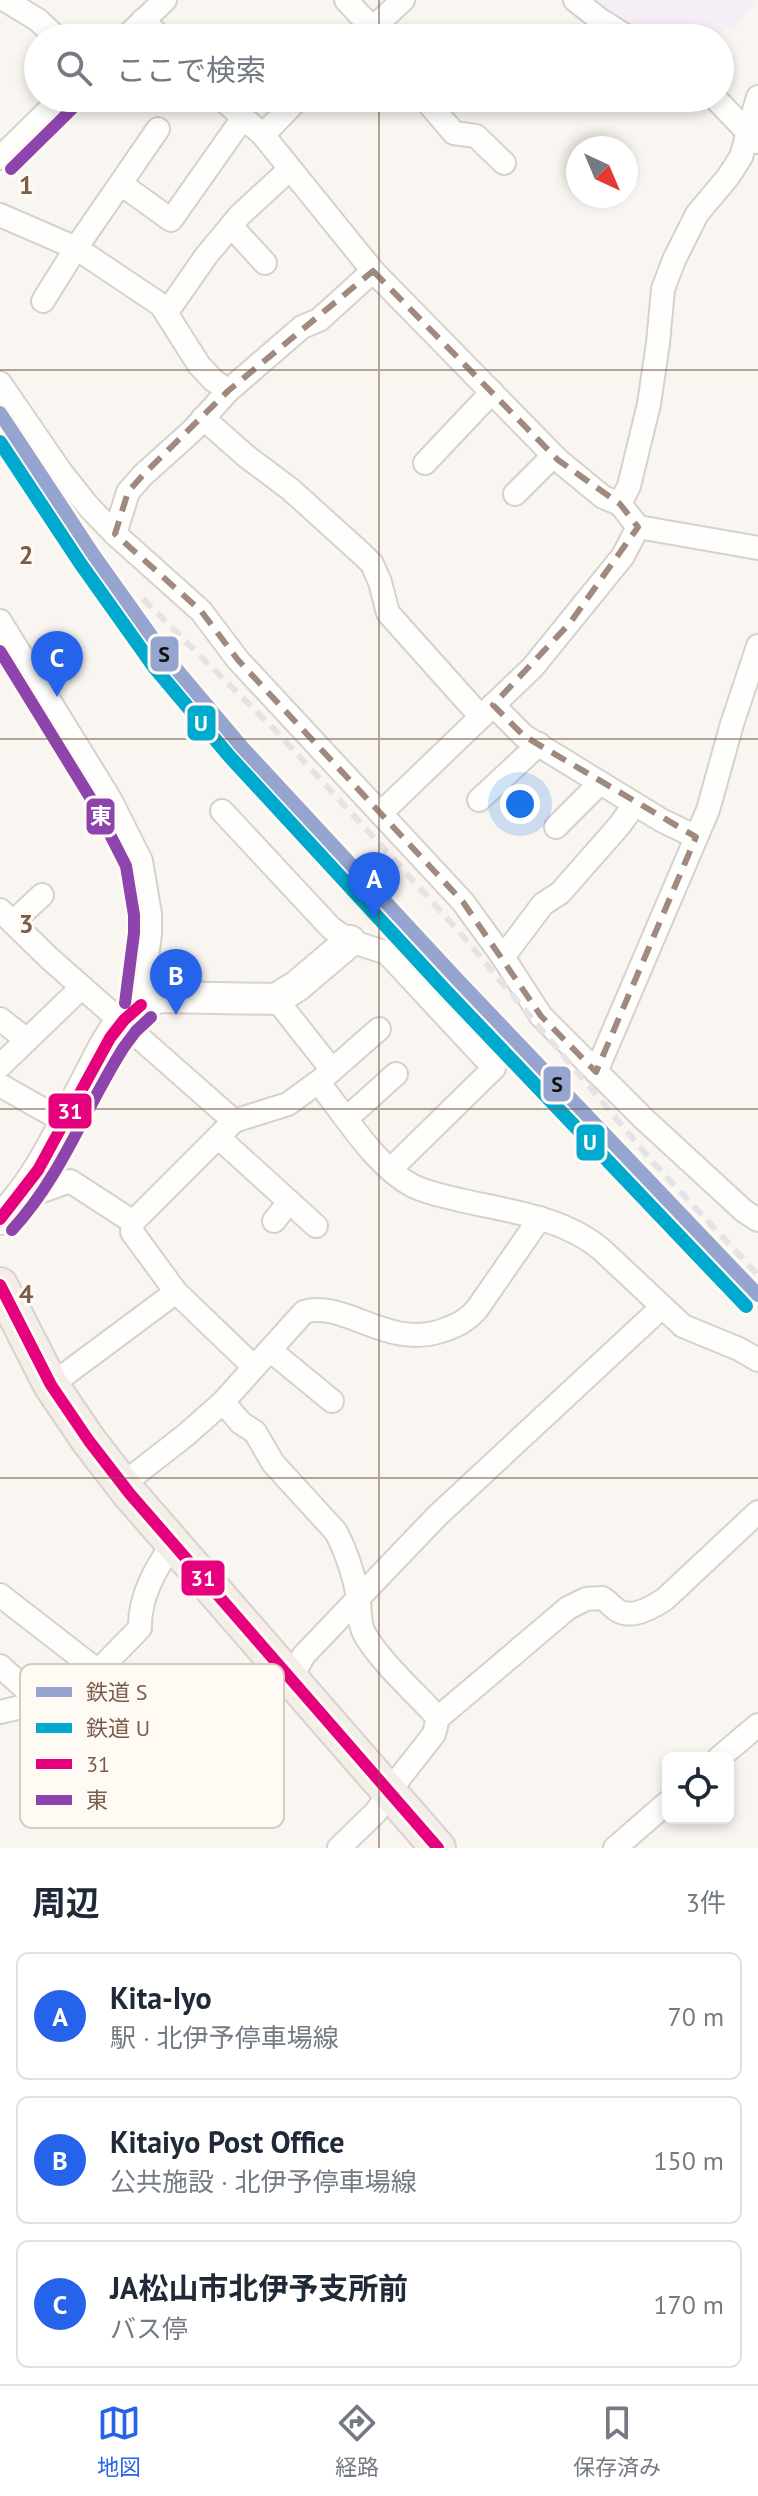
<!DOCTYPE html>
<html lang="ja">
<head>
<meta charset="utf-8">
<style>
	body { margin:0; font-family:"PT Sans","Noto Sans JP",sans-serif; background:#f2f2f3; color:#1f2937 }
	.controls { position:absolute; right:24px; bottom:24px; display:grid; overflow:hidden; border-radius:12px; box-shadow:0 4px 12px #0003 }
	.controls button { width:72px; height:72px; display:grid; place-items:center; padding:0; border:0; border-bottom:2px solid #e0e1e3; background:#fff; color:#1f2937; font:40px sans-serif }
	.compass { position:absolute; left:566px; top:136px; width:72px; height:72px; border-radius:50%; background:#fff; box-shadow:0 4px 12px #0003; rotate:136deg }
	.you { position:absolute; left:520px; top:804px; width:28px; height:28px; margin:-20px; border:6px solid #fff; border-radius:50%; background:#1a73e8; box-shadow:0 0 0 12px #1a73e833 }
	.badge { display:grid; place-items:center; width:52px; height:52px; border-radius:50%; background:#2563eb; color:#fff; font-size:26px; font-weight:700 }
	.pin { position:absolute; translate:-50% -66px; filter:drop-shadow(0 2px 4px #0008) }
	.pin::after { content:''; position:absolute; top:42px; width:28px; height:24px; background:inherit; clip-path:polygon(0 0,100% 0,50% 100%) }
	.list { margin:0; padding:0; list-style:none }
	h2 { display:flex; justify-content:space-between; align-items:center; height:104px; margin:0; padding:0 32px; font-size:34px }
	h2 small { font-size:26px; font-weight:400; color:#747a83 }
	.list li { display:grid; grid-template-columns:52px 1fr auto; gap:24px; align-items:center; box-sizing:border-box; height:128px; margin:0 16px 16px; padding:0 16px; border:2px solid #e0e1e3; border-radius:12px }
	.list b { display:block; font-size:30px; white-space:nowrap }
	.list p { margin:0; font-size:26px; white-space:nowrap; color:#747a83 }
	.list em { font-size:26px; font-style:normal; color:#747a83 }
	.icon { flex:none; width:44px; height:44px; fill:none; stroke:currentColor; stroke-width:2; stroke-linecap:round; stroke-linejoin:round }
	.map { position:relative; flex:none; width:758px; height:1848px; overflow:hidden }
	.search { position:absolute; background:#fff; box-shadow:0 4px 12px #0003; left:24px; right:24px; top:24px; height:88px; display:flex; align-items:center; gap:20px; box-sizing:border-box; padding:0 28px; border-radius:44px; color:#747a83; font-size:30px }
	.sheet { height:536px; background:#fff }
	nav { display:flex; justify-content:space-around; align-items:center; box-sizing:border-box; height:112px; border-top:2px solid #e0e1e3; background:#fff; font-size:22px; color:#747a83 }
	nav a { display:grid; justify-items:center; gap:4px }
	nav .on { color:#2563eb }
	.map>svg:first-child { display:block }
	.education { fill:#f6eef6 }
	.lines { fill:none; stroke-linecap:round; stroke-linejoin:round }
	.street-casing { stroke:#d7d1cb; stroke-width:26 }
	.secondary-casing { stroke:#d9d2cb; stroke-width:34 }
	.primary-casing { stroke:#dad1cc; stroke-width:38 }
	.street { stroke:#fefefd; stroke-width:22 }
	.secondary { stroke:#fefefd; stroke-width:30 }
	.primary { stroke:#f3eee8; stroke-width:34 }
	.rail { stroke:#e6e3e7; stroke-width:6; stroke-dasharray:12 8; stroke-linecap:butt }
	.bus-1-casing { stroke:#fffaf3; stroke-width:18 }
	.bus-2-casing { stroke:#fffaf3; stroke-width:18 }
	.bus-1 { stroke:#e5007d; stroke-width:12 }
	.bus-2 { stroke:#8e44ad; stroke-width:12 }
	.rail-1-casing { stroke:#fffaf3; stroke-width:20 }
	.rail-2-casing { stroke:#fffaf3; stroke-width:20 }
	.rail-1 { stroke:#96a5cf; stroke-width:14 }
	.rail-2 { stroke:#00a9ce; stroke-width:14 }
	.marked { fill:none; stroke:#9f8a7d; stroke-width:6; stroke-dasharray:16 10; stroke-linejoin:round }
	.grid { fill:none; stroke:#7a5c4d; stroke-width:2; stroke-opacity:0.55 }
	.key { fill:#fffaf3; stroke:#d7cbc1; stroke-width:2 }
	.key-label { font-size:22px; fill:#7a5c4d }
	.grid-label { font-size:26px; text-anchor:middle; font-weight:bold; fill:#7a5c4d; stroke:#fffaf3; stroke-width:6; stroke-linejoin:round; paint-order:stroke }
	.line-badge { stroke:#fffaf3; stroke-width:3 }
	.badge-label { font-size:22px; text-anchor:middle; font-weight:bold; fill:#fff }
	.pale-badge-label { font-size:22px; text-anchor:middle; font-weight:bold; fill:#111 }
</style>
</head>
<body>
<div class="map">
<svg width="758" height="1848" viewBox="0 0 758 1848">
	<rect width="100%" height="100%" fill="#f9f5f0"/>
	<!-- education -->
	<polygon class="education" points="588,0 756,0 732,31 725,27 718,38 643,38 626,28"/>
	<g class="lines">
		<!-- street casing -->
		<g class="street-casing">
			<g id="street">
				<polyline points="5,0 38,20 57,38"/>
				<polyline points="346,0 372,28"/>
				<polyline points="575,0 599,19 629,38"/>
				<polyline points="143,20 161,38"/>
				<polyline points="125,38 165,0"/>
				<polyline points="362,38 403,0"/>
				<polyline points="221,98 263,135 373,271 558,460 603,497 620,504 638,527 758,548"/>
				<polyline points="424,98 454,133 476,136 504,163"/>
				<polyline points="715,98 757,142"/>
				<polyline points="263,135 299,98"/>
				<polyline points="0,158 61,98"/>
				<polyline points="121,184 171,220 243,118"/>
				<polyline points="0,215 76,248 161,305 199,365 213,380 228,391"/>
				<polyline points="231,226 265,263"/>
				<polyline points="43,301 76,248 158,129"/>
				<polyline points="167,312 206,256 240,215 290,169"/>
				<polyline points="0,383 61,472 89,507 115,534 201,611 238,660 463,902 503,957 541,1016 644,1119 744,1211 758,1220"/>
				<polyline points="203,418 246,456 290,489 362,554 372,564 380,582 388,613 481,717"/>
				<polyline points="425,463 492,392"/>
				<polyline points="515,494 553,456"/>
				<polyline points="620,504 629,486 649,404 658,343 663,289 674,260 697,214 728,177 741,157 758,97"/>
				<polyline points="115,534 128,492 143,475 193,430 228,391 302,327 319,320 373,271"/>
				<polyline points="0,621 110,799 141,861 150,914 150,934 141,1005"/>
				<polyline points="493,705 524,736 661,820 696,837"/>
				<polyline points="479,800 539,744"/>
				<polyline points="222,811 331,928 350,941 387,953 494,1068 391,1169"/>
				<polyline points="382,812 533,667 623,556 638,527"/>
				<polyline points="556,827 600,783"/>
				<path d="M0,910L49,958L234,1121L288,1104L318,1082C345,1115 375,1166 413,1186C427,1193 444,1196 460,1200C507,1211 564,1217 602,1250L683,1326L739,1349L758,1360"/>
				<polyline points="13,922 42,895"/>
				<polyline points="503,957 543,904 560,893 619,826 635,804"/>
				<polyline points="276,999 332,1070"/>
				<polyline points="0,1019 27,1040"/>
				<polyline points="0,1066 82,987"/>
				<polyline points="596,1072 708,810 732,724 758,646"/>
				<polyline points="322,1079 379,1029"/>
				<polyline points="0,1085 65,1122"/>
				<polyline points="347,1118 396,1074"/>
				<polyline points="234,1121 133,1222 132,1232 176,1292 253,1366"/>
				<polyline points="218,1137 316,1226"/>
				<polyline points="20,1199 70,1181 133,1222"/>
				<polyline points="274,1221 289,1202"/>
				<polyline points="270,1350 332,1401"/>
				<polyline points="51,1385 176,1292"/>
				<path d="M223,1402L241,1423L255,1432L273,1463L336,1532C346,1551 354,1576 358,1597C361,1610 358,1621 364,1633C381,1663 415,1692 438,1718"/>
				<path d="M123,1484L187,1434L223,1402L304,1312C345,1300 387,1349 441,1331C456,1326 467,1321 477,1309L540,1218"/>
				<polyline points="0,1595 98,1671"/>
				<polyline points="0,1666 38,1700"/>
				<polyline points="291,1678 304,1655 437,1516 662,1307"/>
				<path d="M0,1712L25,1706L38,1700L62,1717L98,1671L140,1628C139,1597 156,1568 173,1543"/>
				<polyline points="719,1758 758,1725"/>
				<path d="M339,1848L376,1812L401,1776L434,1734L438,1718L568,1608L586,1599L602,1598C608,1601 611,1606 617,1610C631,1620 653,1607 665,1599L758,1512"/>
				<polyline points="615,1848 668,1802"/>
			</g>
		</g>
		<!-- secondary casing -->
		<g class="secondary-casing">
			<path id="secondary" d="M0,1219C39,1182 63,1124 89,1076C99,1057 109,1034 124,1018C135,1007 148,1000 162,997L276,999L297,986L350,941"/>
		</g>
		<!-- primary casing -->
		<g class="primary-casing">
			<polyline id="primary" points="0,1285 51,1385 89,1441 130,1494 438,1848"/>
		</g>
		<!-- street -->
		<use href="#street" class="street"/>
		<!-- secondary -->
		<use href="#secondary" class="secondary"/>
		<!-- primary -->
		<use href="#primary" class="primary"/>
		<!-- rail -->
		<polyline class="rail" points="143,599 275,730 400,866 468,942 650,1159 758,1275"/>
		<!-- bus-1 casing -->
		<g class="bus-1-casing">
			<g id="bus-1">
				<polyline points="0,1219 38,1170 110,1038 124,1020 141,1005"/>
				<polyline points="0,1285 51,1385 89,1441 130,1494 438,1848"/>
			</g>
		</g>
		<!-- bus-2 casing -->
		<g class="bus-2-casing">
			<g id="bus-2">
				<polyline points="11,169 72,109"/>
				<polyline points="0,651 96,807 126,866 134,915 134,933 125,1003"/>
				<path d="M12,1230C62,1176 85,1108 124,1047L136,1031L151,1017"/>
			</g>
		</g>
		<!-- bus-1 -->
		<use href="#bus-1" class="bus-1"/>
		<!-- bus-2 -->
		<use href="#bus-2" class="bus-2"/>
		<!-- rail-1 casing -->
		<g class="rail-1-casing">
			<polyline id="rail-1" points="0,413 93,554 167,658 242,747 457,979 758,1295"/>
		</g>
		<!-- rail-2 casing -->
		<g class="rail-2-casing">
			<polyline id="rail-2" points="0,442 80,563 154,667 230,757 445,990 746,1306"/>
		</g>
		<!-- rail-1 -->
		<use href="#rail-1" class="rail-1"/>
		<!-- rail-2 -->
		<use href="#rail-2" class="rail-2"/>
	</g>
	<!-- marked area -->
	<path class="marked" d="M373,271L558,460L620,504L638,527L570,623L493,705L524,736L696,837L596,1072L541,1016L463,902L238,660L201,611L115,534L128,492L143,475L228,391Z"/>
	<!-- grid -->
	<path class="grid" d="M379,0V38M379,98V1848M0,370H758M0,739H758M0,1109H758M0,1478H758"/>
	<!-- legend -->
	<rect x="20" y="1664" width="264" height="164" rx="12" class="key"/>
	<rect x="36" y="1687" width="36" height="10" fill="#96a5cf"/>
	<rect x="36" y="1723" width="36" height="10" fill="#00a9ce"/>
	<rect x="36" y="1759" width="36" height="10" fill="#e5007d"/>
	<rect x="36" y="1795" width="36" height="10" fill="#8e44ad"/>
	<g class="key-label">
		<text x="86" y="1700">鉄道 S</text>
		<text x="86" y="1736">鉄道 U</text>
		<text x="86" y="1772">31</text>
		<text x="86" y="1808">東</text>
	</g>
	<g class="grid-label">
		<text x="26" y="194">1</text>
		<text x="26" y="564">2</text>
		<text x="26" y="933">3</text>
		<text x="26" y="1303">4</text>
	</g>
	<g class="line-badge">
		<rect x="149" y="635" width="31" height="38" rx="8" fill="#96a5cf"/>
		<rect x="186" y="704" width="31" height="38" rx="8" fill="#00a9ce"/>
		<rect x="85" y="797" width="31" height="39" rx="8" fill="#8e44ad"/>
		<rect x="542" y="1065" width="30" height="38" rx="8" fill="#96a5cf"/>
		<rect x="47" y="1092" width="46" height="38" rx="8" fill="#e5007d"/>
		<rect x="575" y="1123" width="31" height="39" rx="8" fill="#00a9ce"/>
		<rect x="180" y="1559" width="46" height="38" rx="8" fill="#e5007d"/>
	</g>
	<g class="badge-label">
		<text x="201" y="731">U</text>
		<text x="101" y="824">東</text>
		<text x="70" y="1119">31</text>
		<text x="590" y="1150">U</text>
		<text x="203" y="1586">31</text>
	</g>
	<g class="pale-badge-label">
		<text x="164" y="662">S</text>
		<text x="557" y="1092">S</text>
	</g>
</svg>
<div class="controls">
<button><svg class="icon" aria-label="locate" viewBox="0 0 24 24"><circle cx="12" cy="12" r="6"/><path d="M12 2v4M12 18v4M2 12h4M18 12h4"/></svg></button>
</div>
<svg class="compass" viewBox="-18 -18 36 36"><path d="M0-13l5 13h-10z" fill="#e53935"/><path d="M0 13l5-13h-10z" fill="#747a83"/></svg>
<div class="you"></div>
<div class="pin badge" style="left:374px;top:918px">A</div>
<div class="pin badge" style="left:176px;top:1015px">B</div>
<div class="pin badge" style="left:57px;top:697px">C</div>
<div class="search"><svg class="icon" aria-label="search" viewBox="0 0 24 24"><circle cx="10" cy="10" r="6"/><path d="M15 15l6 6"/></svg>ここで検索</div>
</div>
<section class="sheet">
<h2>周辺<small>3件</small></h2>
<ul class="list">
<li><span class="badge">A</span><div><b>Kita-Iyo</b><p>駅 · 北伊予停車場線</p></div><em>70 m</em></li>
<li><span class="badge">B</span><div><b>Kitaiyo Post Office</b><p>公共施設 · 北伊予停車場線</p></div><em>150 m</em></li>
<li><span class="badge">C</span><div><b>JA松山市北伊予支所前</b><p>バス停</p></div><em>170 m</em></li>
</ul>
</section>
<nav>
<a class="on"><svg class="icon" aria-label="map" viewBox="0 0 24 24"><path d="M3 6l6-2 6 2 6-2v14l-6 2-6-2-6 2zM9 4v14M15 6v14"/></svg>地図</a>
<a><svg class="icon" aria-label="directions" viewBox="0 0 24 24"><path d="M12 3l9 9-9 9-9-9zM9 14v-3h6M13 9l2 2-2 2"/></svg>経路</a>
<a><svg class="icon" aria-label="saved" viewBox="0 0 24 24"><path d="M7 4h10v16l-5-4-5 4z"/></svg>保存済み</a>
</nav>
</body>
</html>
